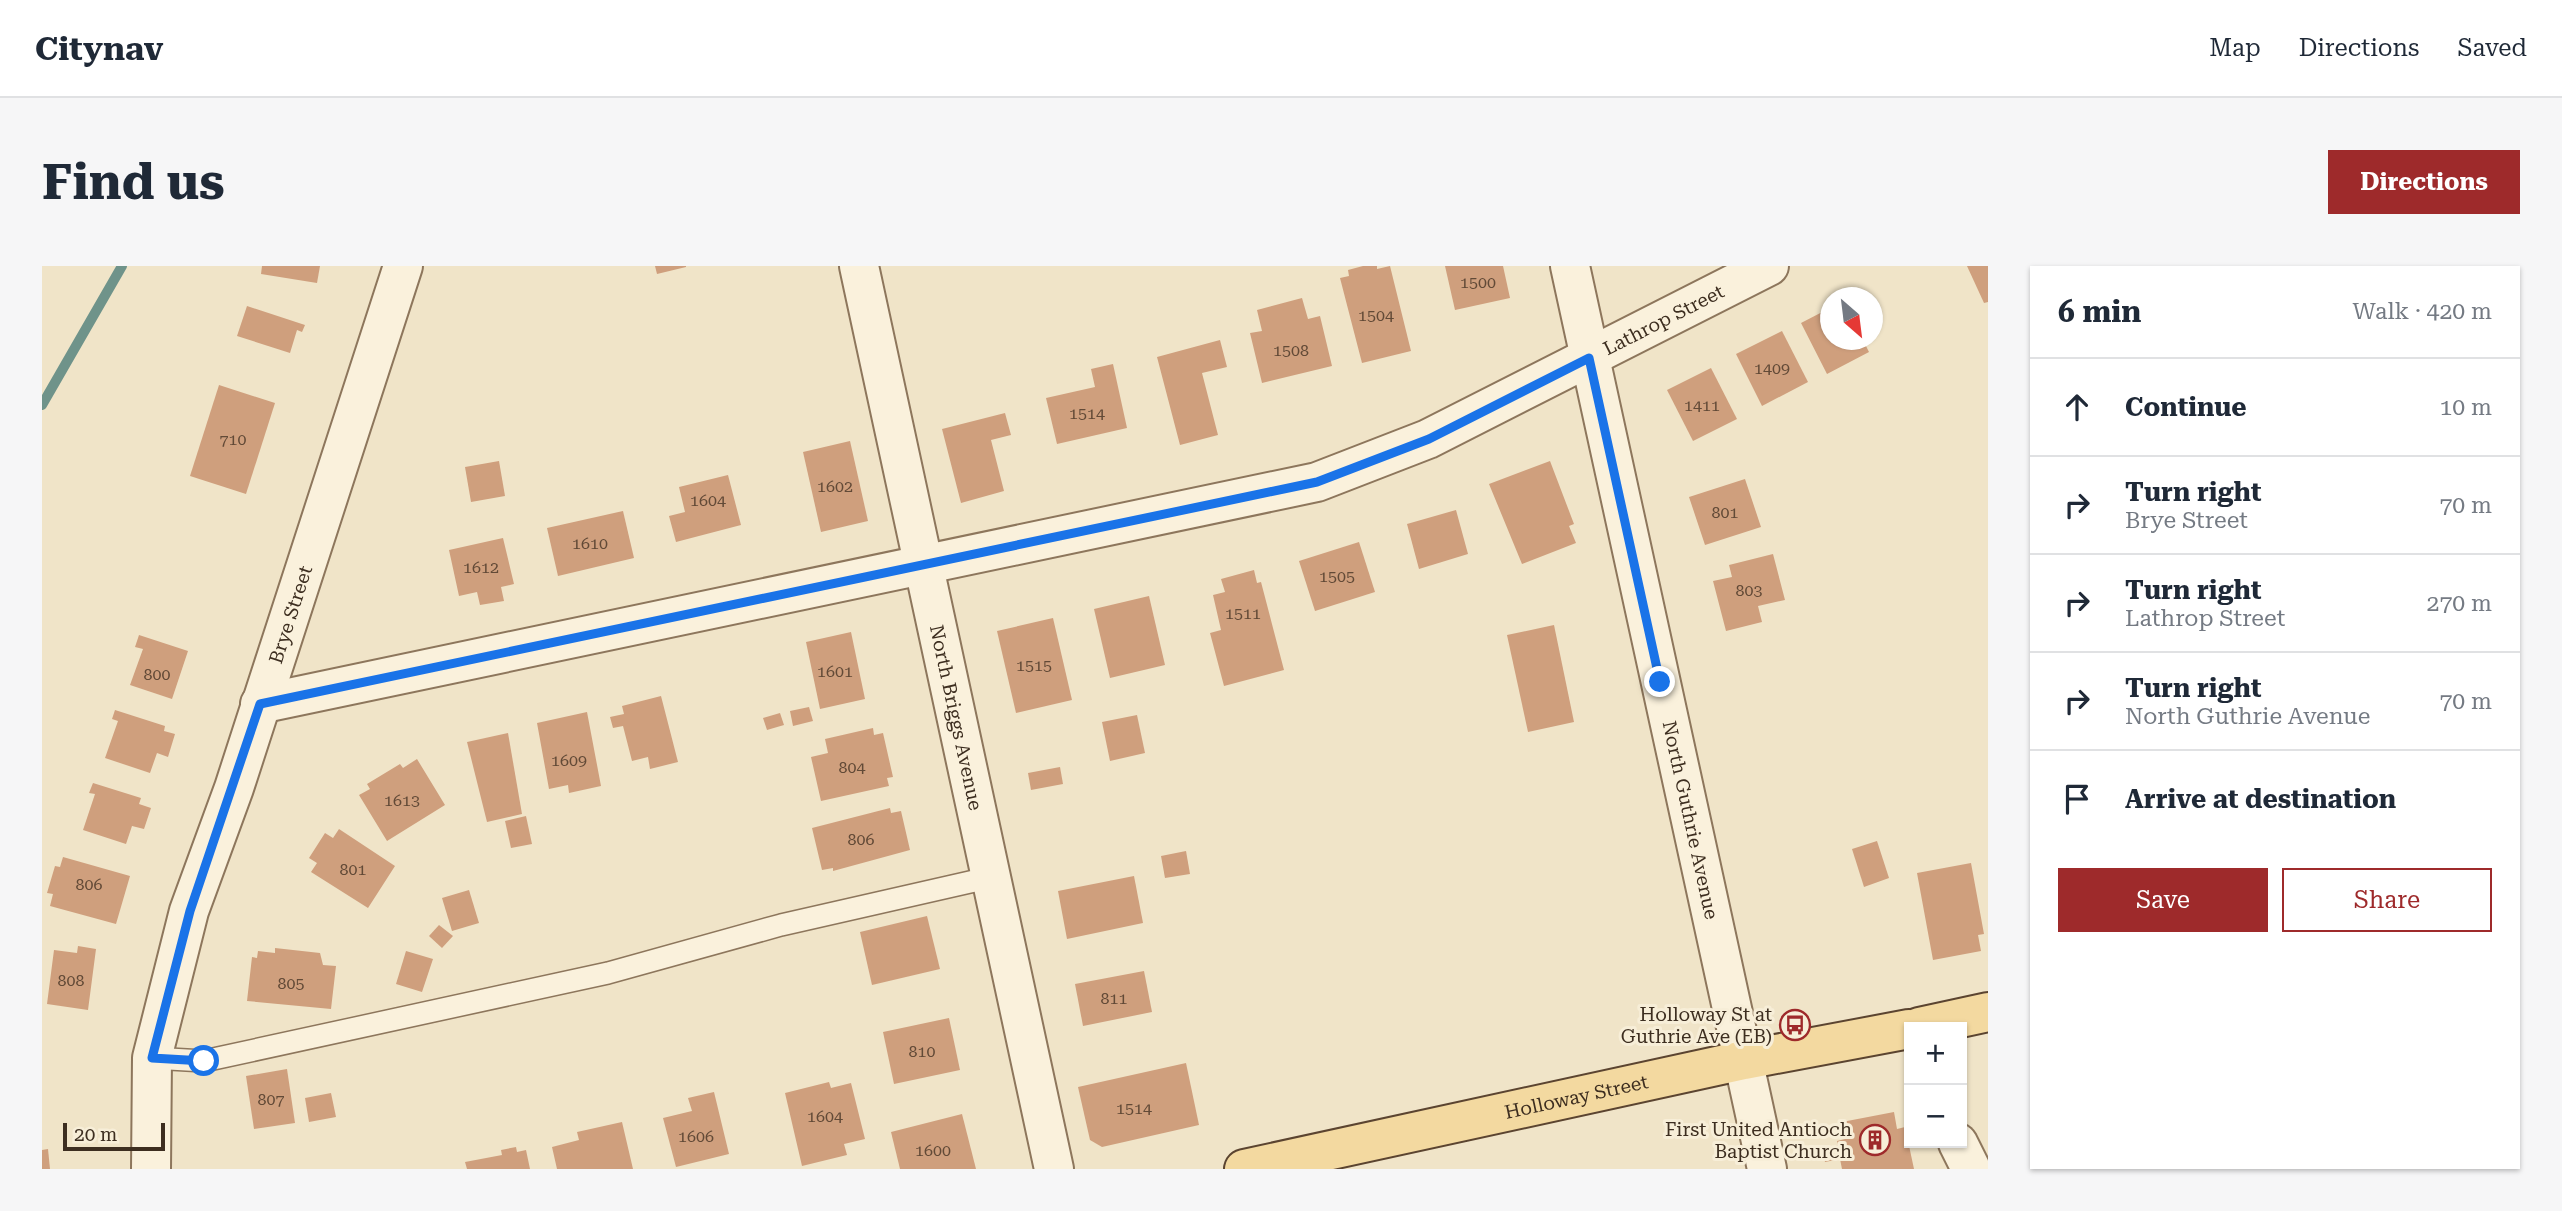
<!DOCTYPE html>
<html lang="en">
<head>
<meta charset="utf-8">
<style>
	body { margin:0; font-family:"Roboto Serif",serif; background:#f6f6f7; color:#1f2937 }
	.controls { position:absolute; right:21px; bottom:21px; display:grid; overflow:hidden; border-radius:0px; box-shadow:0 2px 5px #0004 }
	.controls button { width:63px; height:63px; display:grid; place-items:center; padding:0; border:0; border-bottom:2px solid #e0e1e3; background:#fff; color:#1f2937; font:35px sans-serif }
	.compass { position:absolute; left:1778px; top:21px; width:63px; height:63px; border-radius:50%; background:#fff; box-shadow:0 2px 5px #0004; rotate:152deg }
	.scale { position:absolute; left:21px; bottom:18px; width:102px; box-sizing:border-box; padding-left:7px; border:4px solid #3d2e20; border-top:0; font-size:19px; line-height:24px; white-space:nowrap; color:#3d2e20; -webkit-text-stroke:5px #f7eed8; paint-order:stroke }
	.stop { position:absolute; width:21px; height:21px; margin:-16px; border:5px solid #1a73e8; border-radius:50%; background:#fff }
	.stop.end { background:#1a73e8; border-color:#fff; box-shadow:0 2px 7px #0008 }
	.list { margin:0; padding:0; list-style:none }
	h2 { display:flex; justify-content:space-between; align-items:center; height:91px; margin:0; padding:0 28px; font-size:30px }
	h2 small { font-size:23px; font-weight:400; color:#747a83 }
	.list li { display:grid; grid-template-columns:46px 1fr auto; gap:21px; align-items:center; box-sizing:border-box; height:98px; padding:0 28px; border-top:2px solid #e0e1e3 }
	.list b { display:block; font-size:26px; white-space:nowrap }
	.list p { margin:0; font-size:23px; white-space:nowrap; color:#747a83 }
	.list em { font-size:23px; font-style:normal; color:#747a83 }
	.actions { display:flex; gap:14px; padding:21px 28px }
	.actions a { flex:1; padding:16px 0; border:2px solid #9e2a2b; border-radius:0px; text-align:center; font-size:24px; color:#9e2a2b }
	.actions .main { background:#9e2a2b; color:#fff }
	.icon { flex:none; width:38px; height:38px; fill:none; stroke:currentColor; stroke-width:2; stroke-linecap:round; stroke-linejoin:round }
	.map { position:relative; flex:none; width:1946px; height:903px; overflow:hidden; border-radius:0px }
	header { display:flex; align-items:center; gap:42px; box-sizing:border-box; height:98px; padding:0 35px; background:#fff; border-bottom:2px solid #e0e1e3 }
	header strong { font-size:33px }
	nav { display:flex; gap:38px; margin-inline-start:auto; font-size:24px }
	.intro { display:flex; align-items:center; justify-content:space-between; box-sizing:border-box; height:168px; padding:0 42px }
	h1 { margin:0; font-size:49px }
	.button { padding:18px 32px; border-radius:0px; background:#9e2a2b; color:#fff; font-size:24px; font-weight:700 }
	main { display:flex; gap:42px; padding:0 42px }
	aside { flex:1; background:#fff; border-radius:0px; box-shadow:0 2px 5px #0004 }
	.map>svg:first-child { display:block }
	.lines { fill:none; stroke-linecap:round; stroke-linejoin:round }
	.stream { stroke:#6f938a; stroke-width:10 }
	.building { fill:#cf9f7d }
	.service-casing { stroke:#8d765c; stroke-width:24 }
	.minor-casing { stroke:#8d765c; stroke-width:42 }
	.primary-casing { stroke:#5b4430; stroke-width:42 }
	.service { stroke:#faf1dc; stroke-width:21 }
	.minor { stroke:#faf1dc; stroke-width:38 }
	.primary { stroke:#f3d9a0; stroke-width:38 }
	.route { stroke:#1a73e8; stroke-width:9 }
	.labels { text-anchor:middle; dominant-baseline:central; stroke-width:6; stroke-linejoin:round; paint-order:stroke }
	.number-label { font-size:16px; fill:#624a37 }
	.street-label { font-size:19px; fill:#3d2e20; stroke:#f7eed8 }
	.poi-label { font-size:19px; fill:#3d2e20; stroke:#f7eed8; text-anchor:end }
</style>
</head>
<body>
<header>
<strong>Citynav</strong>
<nav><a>Map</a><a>Directions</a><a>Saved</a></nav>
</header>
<div class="intro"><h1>Find us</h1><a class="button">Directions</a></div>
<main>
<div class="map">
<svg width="1946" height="903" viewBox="0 0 1946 903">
	<rect width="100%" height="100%" fill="#f0e4c8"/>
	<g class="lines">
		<!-- stream -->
		<polyline class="stream" points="0,139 80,0"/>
	</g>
	<!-- building -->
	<g class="building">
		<polygon points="220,0 278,0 275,17 219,8"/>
		<polygon points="613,0 644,0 644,1 615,8"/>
		<polygon points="1321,0 1335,0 1335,3 1348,0 1369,85 1320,97 1298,12 1307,10 1306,4"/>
		<polygon points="1403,0 1461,0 1468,32 1413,44"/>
		<polygon points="1925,0 1946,0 1946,36 1942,37"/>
		<polygon points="1260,32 1266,53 1278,50 1290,100 1220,117 1208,67 1220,65 1215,44"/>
		<polygon points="205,40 263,59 260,66 255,64 248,87 195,70"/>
		<polygon points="1788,42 1788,74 1821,74 1827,86 1785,108 1759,57"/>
		<polygon points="1740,65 1766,116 1720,140 1694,88"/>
		<polygon points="1178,74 1185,101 1160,107 1176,169 1138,179 1115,91"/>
		<polygon points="1071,98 1085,162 1015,178 1004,132 1053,121 1049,103"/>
		<polygon points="1669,102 1695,153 1651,175 1625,124"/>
		<polygon points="177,119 233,137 204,228 148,210"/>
		<polygon points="963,147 969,169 949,174 962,225 919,237 900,163"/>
		<polygon points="808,175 826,255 779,266 761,186"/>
		<polygon points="457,195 463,230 429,236 423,201"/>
		<polygon points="1508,195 1532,258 1527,260 1534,277 1480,298 1447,218"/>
		<polygon points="686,209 699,259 634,276 627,250 643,246 637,221"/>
		<polygon points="1703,213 1719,261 1663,279 1647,231"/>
		<polygon points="1414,244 1426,288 1377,303 1365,258"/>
		<polygon points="581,245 592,292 516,310 505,262"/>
		<polygon points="461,272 472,318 459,321 462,335 438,339 435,326 417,330 407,284"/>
		<polygon points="1317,276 1333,326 1273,345 1257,295"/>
		<polygon points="1731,288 1743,334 1716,340 1720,356 1684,365 1671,315 1690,311 1687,299"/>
		<polygon points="1212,304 1215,317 1219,316 1242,404 1182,420 1168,367 1179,364 1171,329 1183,326 1179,313"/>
		<polygon points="1107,330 1123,399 1068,412 1052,343"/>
		<polygon points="1011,352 1030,434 974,447 955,365"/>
		<polygon points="1512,359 1532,456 1486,466 1465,369"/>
		<polygon points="809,366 823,433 778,443 764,376"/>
		<polygon points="97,369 146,385 130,433 88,419 101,383 93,381"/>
		<polygon points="619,430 636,496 608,503 606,491 590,495 581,460 571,462 568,451 582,448 580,440"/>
		<polygon points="767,441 771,455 751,460 748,445"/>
		<polygon points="73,444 123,460 122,465 133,468 126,491 115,487 108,507 63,492 76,455 70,453"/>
		<polygon points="545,446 559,520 527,527 526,519 507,523 495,457"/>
		<polygon points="738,447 742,459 725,464 721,452"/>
		<polygon points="1095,449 1103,487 1068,495 1060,456"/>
		<polygon points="831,462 832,469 841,467 851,511 845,512 847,520 779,535 769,491 786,487 783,473"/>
		<polygon points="466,467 480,548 445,556 425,476"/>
		<polygon points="375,493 403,539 345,575 317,529 328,523 325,518 358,498 361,502"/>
		<polygon points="1018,501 1021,518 989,524 986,507"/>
		<polygon points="51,517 99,532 97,538 109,542 102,563 90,560 84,578 41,564 53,528 47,527"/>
		<polygon points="848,542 849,547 859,545 868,584 791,605 791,602 780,604 770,562"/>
		<polygon points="484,550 490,578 469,582 463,555"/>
		<polygon points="297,563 353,600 326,642 269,606 275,597 267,592 283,567 291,572"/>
		<polygon points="1835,575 1847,612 1822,621 1810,583"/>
		<polygon points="1144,585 1148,608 1123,612 1119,590"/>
		<polygon points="21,591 88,610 74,658 8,640 11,628 5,627 13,600 18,601"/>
		<polygon points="1929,597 1942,668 1936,669 1939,685 1891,694 1875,607"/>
		<polygon points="1092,610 1101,657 1025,673 1016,625"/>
		<polygon points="427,624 437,657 410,665 400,632"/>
		<polygon points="885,650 898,703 830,719 818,666"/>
		<polygon points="397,659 411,670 400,682 387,670"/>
		<polygon points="36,680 54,683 46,744 5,738 12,684 35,687"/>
		<polygon points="233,682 278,687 281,699 294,700 289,743 205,735 210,691 215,692 216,685 233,687"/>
		<polygon points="364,685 391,693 380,726 354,718"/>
		<polygon points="1102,705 1110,746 1041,760 1033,718"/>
		<polygon points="907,752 918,804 852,818 841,766"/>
		<polygon points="1144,797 1157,859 1060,881 1048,874 1036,821"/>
		<polygon points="245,803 253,857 212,863 204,810"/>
		<polygon points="787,816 789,822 809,817 823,873 802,878 805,889 760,900 743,827"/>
		<polygon points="672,826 687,888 634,901 621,852 650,845 646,832"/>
		<polygon points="289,827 294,851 267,856 263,832"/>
		<polygon points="1852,846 1855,863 1863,861 1872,903 1800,903 1798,893 1783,896 1780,882 1796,879 1795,875 1803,873 1800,856"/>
		<polygon points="920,848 934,903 858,903 849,866"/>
		<polygon points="580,856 591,903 515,903 510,881 537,874 535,866"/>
		<polygon points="474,881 475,886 484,884 488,903 425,903 423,896 460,889 459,884"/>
		<polygon points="6,883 8,903 0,903 0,884"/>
	</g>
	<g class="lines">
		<!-- service casing -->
		<g class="service-casing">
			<polyline id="service" points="110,792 162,795 566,707 739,659 950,611"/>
		</g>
		<!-- minor casing -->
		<g class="minor-casing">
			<g id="minor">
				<path id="s1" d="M817,0L1012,903"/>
				<path id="s2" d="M1528,0L1725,903"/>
				<path id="s3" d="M218,438L1275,216L1386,173L1727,0"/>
				<polyline points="1916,877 1929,903"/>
				<path id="s4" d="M109,903L110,792L147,645L192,522L361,0"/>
			</g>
		</g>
		<!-- primary casing -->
		<g class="primary-casing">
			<g id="primary">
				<polyline points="1877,761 1946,746"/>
				<path id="s5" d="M1202,903L1702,794L1867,763"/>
			</g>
		</g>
		<!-- service -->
		<use href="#service" class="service"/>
		<!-- minor -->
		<use href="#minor" class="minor"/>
		<!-- primary -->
		<use href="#primary" class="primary"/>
	</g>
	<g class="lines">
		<!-- route -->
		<polyline class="route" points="162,795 110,792 148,645 218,438 1275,216 1387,173 1547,92 1618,416"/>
	</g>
	<!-- icons -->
	<defs>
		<g id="bus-ring" transform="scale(1.575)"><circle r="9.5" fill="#f7eed8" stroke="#9e2a2b" stroke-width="1.5"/><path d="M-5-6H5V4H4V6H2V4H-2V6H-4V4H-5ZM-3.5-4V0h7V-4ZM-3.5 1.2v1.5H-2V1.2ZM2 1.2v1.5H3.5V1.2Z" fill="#9e2a2b"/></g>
		<g id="building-ring" transform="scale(1.575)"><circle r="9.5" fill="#f7eed8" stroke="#9e2a2b" stroke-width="1.5"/><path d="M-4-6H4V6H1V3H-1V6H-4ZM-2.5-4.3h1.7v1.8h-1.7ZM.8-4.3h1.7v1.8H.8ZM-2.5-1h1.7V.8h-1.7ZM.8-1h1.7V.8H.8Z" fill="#9e2a2b"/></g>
	</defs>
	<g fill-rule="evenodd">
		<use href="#bus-ring" x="1753" y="759"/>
		<use href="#building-ring" x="1833" y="874"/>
	</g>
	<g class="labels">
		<!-- number labels -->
		<g class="number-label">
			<text x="1436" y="16">1500</text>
			<text x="1334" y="49">1504</text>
			<text x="1249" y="84">1508</text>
			<text x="1730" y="102">1409</text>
			<text x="1660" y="139">1411</text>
			<text x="1045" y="147">1514</text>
			<text x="191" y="173">710</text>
			<text x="793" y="220">1602</text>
			<text x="666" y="234">1604</text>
			<text x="1683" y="246">801</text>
			<text x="548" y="277">1610</text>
			<text x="439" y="301">1612</text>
			<text x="1295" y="310">1505</text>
			<text x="1707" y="324">803</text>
			<text x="1201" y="347">1511</text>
			<text x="992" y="399">1515</text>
			<text x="793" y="405">1601</text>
			<text x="115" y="408">800</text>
			<text x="527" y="494">1609</text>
			<text x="810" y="501">804</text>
			<text x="360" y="534">1613</text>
			<text x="819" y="573">806</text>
			<text x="311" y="603">801</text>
			<text x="47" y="618">806</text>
			<text x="29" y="714">808</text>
			<text x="249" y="717">805</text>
			<text x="1072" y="732">811</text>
			<text x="880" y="785">810</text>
			<text x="229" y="833">807</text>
			<text x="1092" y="842">1514</text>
			<text x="783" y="850">1604</text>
			<text x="654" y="870">1606</text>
			<text x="891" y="884">1600</text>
		</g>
		<!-- street labels -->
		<g class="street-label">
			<text stroke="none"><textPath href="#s3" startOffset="1463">Lathrop Street</textPath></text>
			<text stroke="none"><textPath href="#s4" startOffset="576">Brye Street</textPath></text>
			<text stroke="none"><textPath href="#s1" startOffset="462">North Briggs Avenue</textPath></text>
			<text stroke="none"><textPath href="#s2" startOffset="567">North Guthrie Avenue</textPath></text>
			<text stroke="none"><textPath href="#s5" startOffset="340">Holloway Street</textPath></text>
		</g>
		<!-- poi labels -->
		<g class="poi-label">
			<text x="1730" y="748">Holloway St at<tspan x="1730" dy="22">Guthrie Ave (EB)</tspan></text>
			<text x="1810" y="863">First United Antioch<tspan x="1810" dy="22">Baptist Church</tspan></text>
		</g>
	</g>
</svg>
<div class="controls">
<button>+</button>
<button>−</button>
</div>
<svg class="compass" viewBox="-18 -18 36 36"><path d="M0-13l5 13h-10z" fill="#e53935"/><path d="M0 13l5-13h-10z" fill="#747a83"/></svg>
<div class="scale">20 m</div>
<div class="stop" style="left:162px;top:795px"></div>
<div class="stop end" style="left:1618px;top:416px"></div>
</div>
<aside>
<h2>6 min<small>Walk · 420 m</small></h2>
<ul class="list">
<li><svg class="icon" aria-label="ahead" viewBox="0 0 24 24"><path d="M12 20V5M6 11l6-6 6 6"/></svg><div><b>Continue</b></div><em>10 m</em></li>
<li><svg class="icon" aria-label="right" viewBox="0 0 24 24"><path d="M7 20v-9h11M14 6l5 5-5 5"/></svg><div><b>Turn right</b><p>Brye Street</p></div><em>70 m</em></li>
<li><svg class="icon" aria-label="right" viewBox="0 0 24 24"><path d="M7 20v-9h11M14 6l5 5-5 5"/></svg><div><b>Turn right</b><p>Lathrop Street</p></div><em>270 m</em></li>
<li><svg class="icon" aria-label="right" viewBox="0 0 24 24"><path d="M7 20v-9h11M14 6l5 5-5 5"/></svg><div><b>Turn right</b><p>North Guthrie Avenue</p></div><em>70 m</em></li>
<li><svg class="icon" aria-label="arrive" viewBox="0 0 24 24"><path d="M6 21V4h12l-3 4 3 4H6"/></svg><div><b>Arrive at destination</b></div></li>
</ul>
<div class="actions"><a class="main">Save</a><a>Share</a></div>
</aside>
</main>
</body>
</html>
